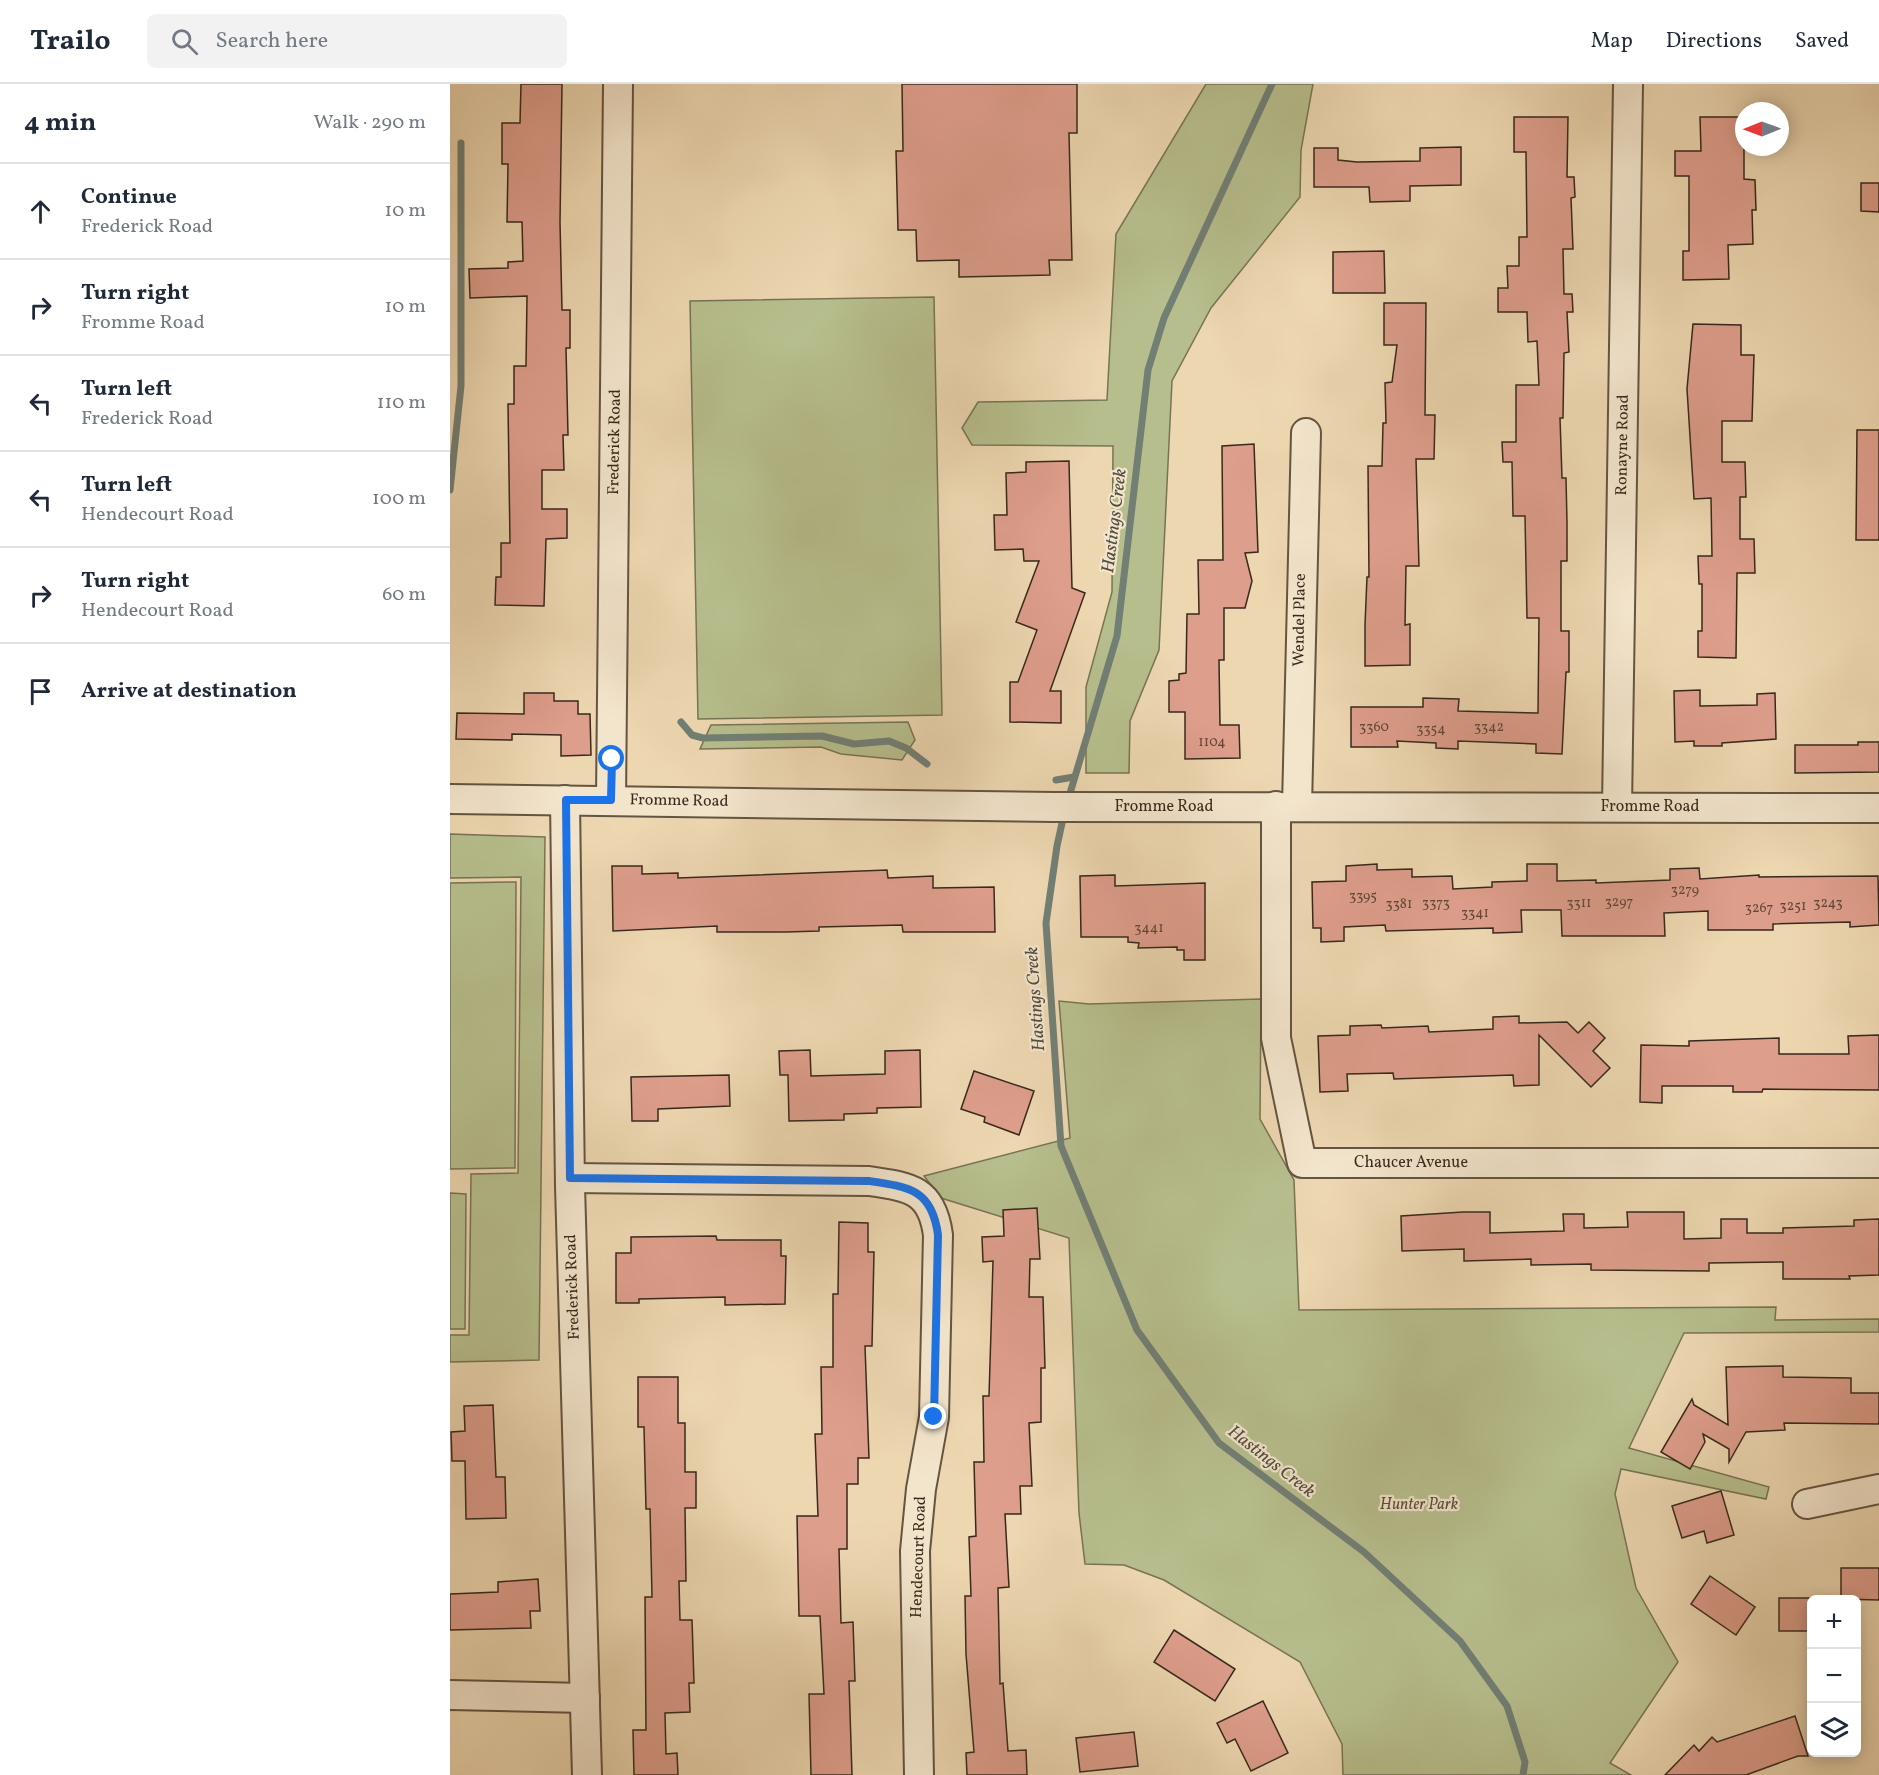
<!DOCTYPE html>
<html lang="en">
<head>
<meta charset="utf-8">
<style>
	body { margin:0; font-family:Vollkorn,serif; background:#f2f2f3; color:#1f2937 }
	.controls { position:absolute; right:18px; bottom:18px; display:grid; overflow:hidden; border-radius:9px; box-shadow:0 3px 15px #0003 }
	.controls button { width:54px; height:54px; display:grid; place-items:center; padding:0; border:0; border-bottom:2px solid #e0e1e3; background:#fff; color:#1f2937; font:30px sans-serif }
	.compass { position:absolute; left:1285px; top:18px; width:54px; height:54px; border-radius:50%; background:#fff; box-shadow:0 3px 15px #0003; rotate:269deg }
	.stop { position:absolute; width:18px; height:18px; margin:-14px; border:4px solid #1a73e8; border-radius:50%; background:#fff }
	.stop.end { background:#1a73e8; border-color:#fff; box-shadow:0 2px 6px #0008 }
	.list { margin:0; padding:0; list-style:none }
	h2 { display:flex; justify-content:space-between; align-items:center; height:78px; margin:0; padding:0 24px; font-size:26px }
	h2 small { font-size:20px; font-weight:400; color:#747a83 }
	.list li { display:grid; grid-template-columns:39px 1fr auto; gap:18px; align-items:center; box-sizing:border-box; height:96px; padding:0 24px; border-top:2px solid #e0e1e3 }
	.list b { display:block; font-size:22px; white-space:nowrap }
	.list p { margin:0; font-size:20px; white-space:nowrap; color:#747a83 }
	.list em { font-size:20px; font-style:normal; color:#747a83 }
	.icon { flex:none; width:33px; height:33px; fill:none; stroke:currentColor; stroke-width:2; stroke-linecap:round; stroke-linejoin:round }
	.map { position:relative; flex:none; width:1429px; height:1691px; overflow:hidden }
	header { display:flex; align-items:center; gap:36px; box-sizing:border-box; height:84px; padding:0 30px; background:#fff; border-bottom:2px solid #e0e1e3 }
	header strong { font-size:28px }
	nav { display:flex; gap:33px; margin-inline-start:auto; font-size:21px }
	.search { width:420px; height:54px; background:#f2f2f3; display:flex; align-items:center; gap:15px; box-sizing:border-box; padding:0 21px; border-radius:9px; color:#747a83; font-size:22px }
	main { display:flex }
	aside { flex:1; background:#fff }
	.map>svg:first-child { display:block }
	.green { fill:#b7be8d; stroke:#777454; stroke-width:1.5 }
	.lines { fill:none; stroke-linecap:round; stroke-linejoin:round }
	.stream { stroke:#727f75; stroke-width:7 }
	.building { fill:#de9e8c; stroke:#37291b; stroke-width:1.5 }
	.minor-casing { stroke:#645440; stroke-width:32 }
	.minor { stroke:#f3e5cc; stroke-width:28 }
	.route { stroke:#1a73e8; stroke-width:8 }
	.labels { text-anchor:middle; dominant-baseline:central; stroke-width:4.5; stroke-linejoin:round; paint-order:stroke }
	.number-label { font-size:14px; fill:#614637 }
	.street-label { font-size:16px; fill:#37291b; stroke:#f3e5cc }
	.park-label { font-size:16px; font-style:italic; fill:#574e38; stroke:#f3e5cc }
	.water-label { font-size:18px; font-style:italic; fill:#504d40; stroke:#f3e5cc }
</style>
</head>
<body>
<header>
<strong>Trailo</strong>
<div class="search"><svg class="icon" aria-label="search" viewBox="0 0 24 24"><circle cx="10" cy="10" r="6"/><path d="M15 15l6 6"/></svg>Search here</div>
<nav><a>Map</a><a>Directions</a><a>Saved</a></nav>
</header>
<main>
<aside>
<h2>4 min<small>Walk · 290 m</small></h2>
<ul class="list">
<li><svg class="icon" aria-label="ahead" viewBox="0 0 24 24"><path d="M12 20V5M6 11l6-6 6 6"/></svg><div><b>Continue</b><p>Frederick Road</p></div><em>10 m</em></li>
<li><svg class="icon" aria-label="right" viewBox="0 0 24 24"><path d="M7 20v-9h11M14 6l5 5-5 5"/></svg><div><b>Turn right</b><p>Fromme Road</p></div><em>10 m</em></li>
<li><svg class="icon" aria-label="left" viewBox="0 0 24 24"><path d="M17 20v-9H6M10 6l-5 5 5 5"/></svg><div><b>Turn left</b><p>Frederick Road</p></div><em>110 m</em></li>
<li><svg class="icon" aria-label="left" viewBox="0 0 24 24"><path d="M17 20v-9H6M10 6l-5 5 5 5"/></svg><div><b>Turn left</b><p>Hendecourt Road</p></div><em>100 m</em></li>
<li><svg class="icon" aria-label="right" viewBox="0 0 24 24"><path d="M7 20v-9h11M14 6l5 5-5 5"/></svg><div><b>Turn right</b><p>Hendecourt Road</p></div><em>60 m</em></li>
<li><svg class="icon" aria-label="arrive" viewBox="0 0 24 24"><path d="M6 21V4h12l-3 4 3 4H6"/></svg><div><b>Arrive at destination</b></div></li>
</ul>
</aside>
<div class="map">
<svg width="1429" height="1691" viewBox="0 0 1429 1691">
	<rect width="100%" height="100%" fill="#edd7b1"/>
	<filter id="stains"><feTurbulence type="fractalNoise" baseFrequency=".00333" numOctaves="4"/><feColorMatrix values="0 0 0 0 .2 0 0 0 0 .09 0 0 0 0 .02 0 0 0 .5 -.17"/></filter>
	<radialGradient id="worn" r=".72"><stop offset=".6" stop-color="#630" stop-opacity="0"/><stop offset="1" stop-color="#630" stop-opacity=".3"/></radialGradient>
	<!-- green -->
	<g class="green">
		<polygon points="756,0 863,0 851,66 850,113 761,224 722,297 709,566 680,637 679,689 636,689 636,603 662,508 663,362 522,361 512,344 528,318 657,316 666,150"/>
		<polygon points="484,213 492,631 248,635 240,217"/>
		<polygon points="458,638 465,656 452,676 391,670 371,663 250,665 261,641"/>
		<polygon points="0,750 95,753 89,1276 0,1278 0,1251 19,1251 21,1090 68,1089 71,793 0,794"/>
		<polygon points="66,798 65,1084 0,1085 0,799"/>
		<polygon points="811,915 810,1035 844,1096 849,1226 1326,1223 1325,1236 1429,1235 1429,1248 1234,1249 1179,1364 1319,1403 1316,1415 1171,1385 1165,1410 1186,1504 1228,1578 1160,1679 1181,1691 893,1691 892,1660 850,1578 714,1496 674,1481 635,1480 629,1429 619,1154 491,1114 474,1092 620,1054 609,917 639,920"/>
		<polygon points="0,1109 16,1110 15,1245 0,1245"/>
	</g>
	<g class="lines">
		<!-- stream -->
		<g class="stream">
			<polyline points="0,406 11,302 11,59"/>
			<polyline points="231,638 242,651 253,654 372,652 404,660 439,657 456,664 477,680"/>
			<polyline points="606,696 624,693"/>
			<polyline points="618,716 667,552 698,286 714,234 822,0"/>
			<polyline points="614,730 607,762 596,839 611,1062 687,1246 769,1359 914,1468 1010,1557 1057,1622 1075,1678 1073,1691"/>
		</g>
	</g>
	<!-- building -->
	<g class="building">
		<polygon points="71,0 112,0 110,138 112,226 120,226 120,264 116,264 118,351 113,351 114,386 92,386 92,425 117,425 117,454 96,455 94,522 45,521 46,493 51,493 51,459 60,459 58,320 64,320 64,282 76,282 77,212 20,214 19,185 58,184 58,178 73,177 72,138 57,138 58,80 52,80 52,39 70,39"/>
		<polygon points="452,0 627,0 627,49 619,49 622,176 599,176 600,191 509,193 509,176 467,177 466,146 448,146 446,67 453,67"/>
		<polygon points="1064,33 1118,33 1117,93 1124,93 1125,113 1121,114 1123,165 1113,165 1114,210 1122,210 1123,228 1117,228 1119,268 1114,269 1113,334 1110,334 1112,394 1116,394 1117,439 1117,477 1111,477 1111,547 1119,547 1119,588 1116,588 1112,670 1086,669 1086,660 1008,657 1008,665 986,664 986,659 947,657 948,663 901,663 901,623 973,623 973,614 1009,615 1008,627 1088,629 1089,534 1077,534 1075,432 1063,432 1062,378 1053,378 1052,358 1066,358 1066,301 1089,301 1087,257 1078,258 1077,228 1048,228 1048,204 1058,204 1057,182 1069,182 1069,153 1077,153 1076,68 1064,68"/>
		<polygon points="1250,33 1294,33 1294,95 1305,96 1306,126 1302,126 1303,160 1278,161 1279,195 1233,196 1233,167 1239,167 1239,92 1225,92 1225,67 1251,67"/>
		<polygon points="1011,63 1011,101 960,102 960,117 920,118 919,103 864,103 864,64 888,64 888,76 907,78 970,77 970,64"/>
		<polygon points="1411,99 1429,99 1429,128 1411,127"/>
		<polygon points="934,167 935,209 883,209 883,168"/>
		<polygon points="934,219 976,219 975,331 985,331 984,375 966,375 969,482 956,482 955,541 960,540 960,581 915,582 915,541 917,493 919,493 918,382 932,382 933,339 936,339 935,299 942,298 947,261 934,261"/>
		<polygon points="1243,240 1291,241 1291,271 1304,271 1302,337 1272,337 1272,378 1295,378 1296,413 1290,413 1290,455 1304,455 1305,489 1287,489 1286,574 1248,573 1248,547 1252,547 1252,500 1249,500 1248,472 1262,472 1261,414 1244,415 1237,305"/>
		<polygon points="1407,346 1429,346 1429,456 1406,456"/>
		<polygon points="804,360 808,468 795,469 802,497 795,524 774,524 774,576 769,576 770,641 789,641 790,674 735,675 735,628 719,628 719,597 729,596 729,590 736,589 737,530 749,530 748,476 773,476 772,362"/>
		<polygon points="619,377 622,504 635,509 600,607 611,607 611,639 560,638 560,598 568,598 587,546 566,538 589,477 574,477 573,465 545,466 544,431 557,431 556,389 576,388 576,378"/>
		<polygon points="1250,606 1250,622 1307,621 1307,610 1325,609 1326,655 1272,659 1272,662 1244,662 1244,657 1225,658 1224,607"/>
		<polygon points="74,609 104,609 104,617 128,617 128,630 140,630 141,671 111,672 111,651 62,650 62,656 6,655 7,629 74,630"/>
		<polygon points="1408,658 1429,658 1429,688 1345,689 1345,661 1408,661"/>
		<polygon points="927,780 927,786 962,785 962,793 1002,792 1003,805 1042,803 1042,798 1077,797 1077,780 1107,780 1107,797 1146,796 1146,799 1220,796 1220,785 1249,784 1250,795 1309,791 1309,793 1428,792 1429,841 1400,843 1400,838 1323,840 1323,846 1258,846 1258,827 1214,829 1215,852 1112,852 1111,826 1071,826 1072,848 1043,849 1043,844 936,847 935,841 894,843 894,857 871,858 871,844 863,844 862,798 896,797 896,782"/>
		<polygon points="162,782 192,782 192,790 228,789 228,794 437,786 438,794 483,792 483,804 544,803 545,848 453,848 452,841 369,843 369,847 336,848 267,848 267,842 163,847"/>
		<polygon points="665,791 665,802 755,799 755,876 734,876 734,866 727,866 727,863 688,864 689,859 678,858 678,853 631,853 630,792"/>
		<polygon points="1069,932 1069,939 1117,938 1128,949 1139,938 1155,954 1143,967 1160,984 1141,1003 1089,951 1089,1001 1064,1002 1063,991 944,995 943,989 897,990 898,1007 870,1008 868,952 900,951 900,942 931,941 932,944 978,942 979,948 1043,945 1043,933"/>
		<polygon points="1429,951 1429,1006 1313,1005 1312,1008 1283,1008 1283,1002 1212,1002 1212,1019 1190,1018 1191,961 1239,962 1239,957 1329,954 1329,970 1399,970 1398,952"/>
		<polygon points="360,966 361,992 435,990 435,967 470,966 471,1023 427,1024 427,1029 394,1030 394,1036 339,1037 338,991 330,991 329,967"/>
		<polygon points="524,987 584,1007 569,1051 534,1038 535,1033 511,1025"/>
		<polygon points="279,991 280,1022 208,1025 208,1037 182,1037 181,993"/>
		<polygon points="587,1124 590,1175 580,1175 579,1213 593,1213 595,1284 591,1284 591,1338 579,1339 582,1402 570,1402 571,1430 555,1430 559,1503 548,1504 550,1600 553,1599 558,1667 576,1666 577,1691 517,1691 516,1669 524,1668 516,1570 515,1512 521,1512 519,1453 526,1452 524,1378 534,1378 533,1312 539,1312 541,1247 543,1177 533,1178 532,1153 554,1152 553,1126"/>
		<polygon points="1013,1128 1040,1128 1040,1149 1114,1147 1113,1130 1134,1130 1134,1144 1178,1143 1177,1128 1234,1128 1234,1155 1271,1154 1271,1135 1297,1135 1297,1149 1333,1149 1333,1144 1404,1142 1404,1136 1429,1135 1429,1191 1399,1192 1400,1195 1333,1195 1333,1178 1259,1179 1259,1187 1141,1186 1141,1180 1081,1181 1081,1175 1014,1177 1014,1165 952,1167 951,1132"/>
		<polygon points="389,1138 418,1139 418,1168 424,1168 422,1262 415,1262 419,1374 408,1374 408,1400 397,1400 397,1465 389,1465 391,1539 403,1538 405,1597 399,1597 402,1691 361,1691 359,1610 374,1610 370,1532 349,1532 347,1432 368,1432 365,1350 372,1350 371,1283 383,1283 383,1210 388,1210"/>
		<polygon points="266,1152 267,1156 331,1156 331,1172 336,1172 335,1220 275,1221 275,1213 189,1215 189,1219 166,1219 166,1169 181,1169 181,1153"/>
		<polygon points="1333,1282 1333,1293 1401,1294 1401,1309 1429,1309 1429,1340 1334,1339 1335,1346 1296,1348 1279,1378 1279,1365 1253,1350 1255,1358 1240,1385 1211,1368 1242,1315 1244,1321 1278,1341 1276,1283"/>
		<polygon points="188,1293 228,1293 228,1339 235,1339 235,1388 246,1388 246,1424 235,1424 236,1497 229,1497 230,1536 242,1536 244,1599 239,1599 240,1628 215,1629 216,1670 227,1669 228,1691 184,1691 183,1646 196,1646 195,1513 202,1513 200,1425 196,1425 194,1343 188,1343"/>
		<polygon points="43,1321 46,1393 55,1393 56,1434 16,1435 15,1377 2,1377 1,1348 15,1347 14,1322"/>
		<polygon points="1271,1407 1284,1451 1257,1459 1254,1447 1232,1454 1222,1422"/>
		<polygon points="1391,1484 1429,1484 1429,1516 1391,1515"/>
		<polygon points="1260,1492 1305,1523 1286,1551 1241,1520"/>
		<polygon points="88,1495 90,1527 80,1527 81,1544 0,1546 0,1510 48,1508 48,1498"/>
		<rect x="1329" y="1514" width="33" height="33"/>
		<polygon points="724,1546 785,1585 765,1617 704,1578"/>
		<polygon points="813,1617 838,1669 801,1687 785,1655 777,1659 767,1639"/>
		<polygon points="1345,1632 1358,1672 1348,1672 1296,1691 1215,1691 1244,1661 1249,1667 1262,1653 1267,1658"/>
		<polygon points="684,1648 688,1682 630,1688 626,1654"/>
	</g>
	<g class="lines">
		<!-- minor casing -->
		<g class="minor-casing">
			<g id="minor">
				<polyline points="0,715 604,723 1429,724"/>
				<polyline points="115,716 120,1102 137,1691"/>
				<polyline points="161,716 168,0"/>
				<polyline points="826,722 826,954 852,1079 1429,1079"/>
				<polyline points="847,722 856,349"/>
				<polyline points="1167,723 1178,0"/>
				<path d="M120,1094L419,1097C461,1103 482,1106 488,1151L484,1333L471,1405L465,1467L469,1691"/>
				<polyline points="1357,1420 1429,1405"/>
				<polyline points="0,1611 135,1614"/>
			</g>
		</g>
		<!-- minor -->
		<use href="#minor" class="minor"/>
	</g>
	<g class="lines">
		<!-- route -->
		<path class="route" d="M162,675L161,716H116L120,1094L419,1097C460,1103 482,1106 488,1151L484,1333"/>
	</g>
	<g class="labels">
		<!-- number labels -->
		<g class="number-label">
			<text x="924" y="643">3360</text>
			<text x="1039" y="643">3342</text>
			<text x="981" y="645">3354</text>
			<text x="762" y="658">1104</text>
			<text x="1235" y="806">3279</text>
			<text x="913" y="812">3395</text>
			<text x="1169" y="818">3297</text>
			<text x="986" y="819">3373</text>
			<text x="1129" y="819">3311</text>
			<text x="1378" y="819">3243</text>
			<text x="949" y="820">3381</text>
			<text x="1343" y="822">3251</text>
			<text x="1309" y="824">3267</text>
			<text x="1025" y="829">3341</text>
			<text x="699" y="844">3441</text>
		</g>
		<!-- street labels -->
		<g class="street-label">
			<text transform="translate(165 358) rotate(-89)">Frederick Road</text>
			<text transform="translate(1173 361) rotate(-89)">Ronayne Road</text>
			<text transform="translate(850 536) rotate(-89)">Wendel Place</text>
			<text transform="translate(229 717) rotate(1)">Fromme Road</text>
			<text x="714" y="723">Fromme Road</text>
			<text x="1200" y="723">Fromme Road</text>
			<text x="961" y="1079">Chaucer Avenue</text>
			<text transform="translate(123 1203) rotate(-92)">Frederick Road</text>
			<text transform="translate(469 1473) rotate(-88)">Hendecourt Road</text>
		</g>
		<!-- park labels -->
		<g class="park-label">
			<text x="969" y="1421">Hunter Park</text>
		</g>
		<!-- water labels -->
		<g class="water-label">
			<text transform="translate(665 437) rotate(-83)">Hastings Creek</text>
			<text transform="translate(586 915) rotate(-94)">Hastings Creek</text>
			<text transform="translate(821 1378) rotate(38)">Hastings Creek</text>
		</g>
	</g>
	<rect width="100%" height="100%" filter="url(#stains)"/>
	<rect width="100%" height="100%" fill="url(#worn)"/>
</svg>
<div class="controls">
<button>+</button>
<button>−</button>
<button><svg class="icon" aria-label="layers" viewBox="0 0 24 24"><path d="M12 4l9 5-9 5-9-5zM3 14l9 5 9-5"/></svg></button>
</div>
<svg class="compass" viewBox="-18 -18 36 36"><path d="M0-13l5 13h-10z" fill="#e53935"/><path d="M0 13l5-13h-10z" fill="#747a83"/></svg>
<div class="stop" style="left:162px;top:675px"></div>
<div class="stop end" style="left:484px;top:1333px"></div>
</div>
</main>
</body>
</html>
